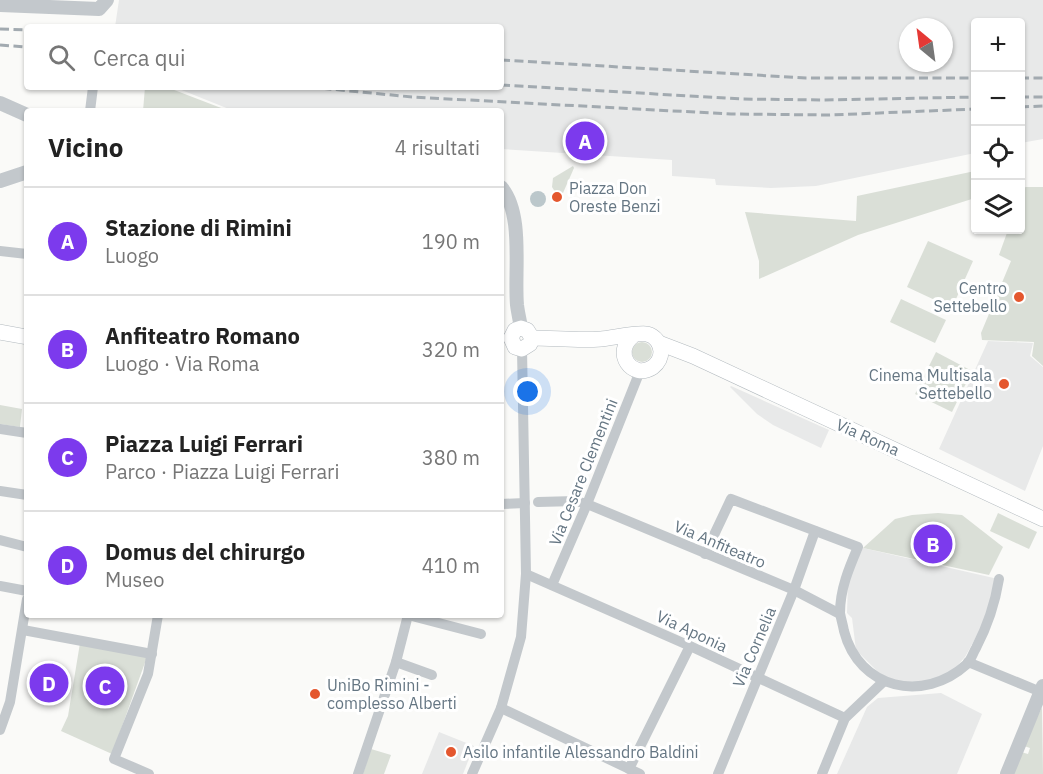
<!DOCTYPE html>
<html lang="it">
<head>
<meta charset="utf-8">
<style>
	body { margin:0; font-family:"IBM Plex Sans",sans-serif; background:#f2f2f2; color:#222 }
	.controls { position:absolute; right:18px; top:18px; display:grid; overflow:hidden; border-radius:6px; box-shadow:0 2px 4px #0004 }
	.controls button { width:54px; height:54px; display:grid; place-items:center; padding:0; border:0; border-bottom:2px solid #e0e0e0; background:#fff; color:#222; font:30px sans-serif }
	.compass { position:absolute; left:899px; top:18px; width:54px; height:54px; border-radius:50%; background:#fff; box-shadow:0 2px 4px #0004; rotate:331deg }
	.you { position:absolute; left:528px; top:392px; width:21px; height:21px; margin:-15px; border:4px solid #fff; border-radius:50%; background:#1a73e8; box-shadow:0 0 0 9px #1a73e833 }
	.badge { display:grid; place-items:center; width:39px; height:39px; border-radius:50%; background:#7c3aed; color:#fff; font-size:20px; font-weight:700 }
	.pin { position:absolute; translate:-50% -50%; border:3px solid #fff; box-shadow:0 2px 6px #0006 }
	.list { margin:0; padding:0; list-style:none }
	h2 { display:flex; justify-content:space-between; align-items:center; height:78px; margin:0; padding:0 24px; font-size:26px }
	h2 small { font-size:20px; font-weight:400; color:#767676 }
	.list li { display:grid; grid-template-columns:39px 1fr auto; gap:18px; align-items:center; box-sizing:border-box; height:108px; padding:0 24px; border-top:2px solid #e0e0e0 }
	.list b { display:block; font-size:22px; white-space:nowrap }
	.list p { margin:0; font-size:20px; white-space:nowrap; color:#767676 }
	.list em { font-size:20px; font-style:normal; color:#767676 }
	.icon { flex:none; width:33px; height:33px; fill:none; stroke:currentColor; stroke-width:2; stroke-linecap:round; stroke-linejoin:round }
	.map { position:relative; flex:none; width:1043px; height:774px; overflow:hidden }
	.search { position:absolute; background:#fff; box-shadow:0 2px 4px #0004; left:24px; top:24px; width:480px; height:66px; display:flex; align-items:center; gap:15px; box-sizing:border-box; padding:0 21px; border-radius:6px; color:#767676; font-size:22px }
	.panel { position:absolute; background:#fff; box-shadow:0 2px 4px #0004; left:24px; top:108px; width:480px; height:510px; border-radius:6px }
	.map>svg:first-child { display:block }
	.built { fill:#e8e9e9; fill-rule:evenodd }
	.green { fill:#dadfd7 }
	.water { fill:#bbc7cb }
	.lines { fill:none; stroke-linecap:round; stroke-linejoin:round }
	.secondary-casing { stroke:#b3babf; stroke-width:16 }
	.minor { stroke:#c3c8cc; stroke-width:10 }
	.tertiary { stroke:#c3c8cc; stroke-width:14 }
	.secondary { stroke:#fff; stroke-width:15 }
	.rail { stroke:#a2aab0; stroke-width:3; stroke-dasharray:9 4.5; stroke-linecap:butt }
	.poi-dot { fill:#e4572e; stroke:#fff; stroke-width:2 }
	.labels { text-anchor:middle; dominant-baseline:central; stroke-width:6; stroke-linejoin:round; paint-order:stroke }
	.poi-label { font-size:16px; fill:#657683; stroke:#fff; text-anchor:start }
	.street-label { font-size:16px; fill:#657683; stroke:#fff }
</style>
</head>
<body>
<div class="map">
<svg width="1043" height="774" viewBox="0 0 1043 774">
	<rect width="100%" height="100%" fill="#fafaf8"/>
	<!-- built -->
	<g class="built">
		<path d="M119,0H1043V139L1021,143L1020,22H976L975,153L816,186L771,188L716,185L715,179L672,176V160L501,149V111H234L174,87H501V27H115ZM908,27H944V63H908Z"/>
		<polygon points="988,341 1033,343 1030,356 1043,367 1043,446 1025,491 939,449"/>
		<polygon points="731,386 829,430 821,448 773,425 757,414 730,387"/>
		<polygon points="863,548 998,579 993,606 965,657 953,670 932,684 901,684 881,675 856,650 852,618 847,613 848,579"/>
		<polygon points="941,693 982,714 957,774 837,774 867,707 878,698"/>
		<polygon points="439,732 474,746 463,774 422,774"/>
	</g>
	<!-- green -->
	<g class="green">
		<polygon points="145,87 169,88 229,111 143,111"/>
		<polygon points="573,166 574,168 563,193 557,195 552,187 553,178"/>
		<polygon points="975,171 975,198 858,235 759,279 759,261 745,212 856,221 857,196"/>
		<polygon points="1026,187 1043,187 1043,366 1032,356 1034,342 982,340 981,333 1011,261 999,255 1008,230 1020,230 1021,189"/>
		<polygon points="928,241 973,261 952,308 907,287"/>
		<polygon points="901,299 946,320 935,343 890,322"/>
		<circle cx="642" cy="352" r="10"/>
		<polygon points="936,352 972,371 952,412 915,394"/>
		<polygon points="0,405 22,409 20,427 0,424"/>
		<polygon points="938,513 962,515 1003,547 989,575 863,548 895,519 912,515"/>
		<polygon points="998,513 1037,532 1029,549 990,531"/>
		<polygon points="80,643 147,657 112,754 61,731 68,716"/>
		<polygon points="1042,707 1043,774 1013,774 1021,752 1028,754 1030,748 1024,746"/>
		<polygon points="371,749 391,755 384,774 363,774"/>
	</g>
	<!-- water -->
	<circle class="water" cx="538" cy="199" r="8"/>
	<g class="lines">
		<!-- secondary casing -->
		<g class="secondary-casing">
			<g id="secondary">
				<polyline points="0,332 27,337"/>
				<polyline points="511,338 515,347 522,349 530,344 532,338"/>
				<polyline points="511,338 515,330 521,328 527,330 532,338"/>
				<path d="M532,338C555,338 578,341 601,339C612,338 639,332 647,334C655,336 660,343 661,351C661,358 658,363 653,367C632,381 612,352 633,336"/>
				<polyline points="659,343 693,356 1043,519"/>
			</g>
		</g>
		<!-- minor -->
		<g class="minor">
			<polyline points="90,111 93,87"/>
			<polyline points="0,251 27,254"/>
			<polyline points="0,429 27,433"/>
			<polyline points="0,491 27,495"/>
			<polyline points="538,502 576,501 587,504 794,590 840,614"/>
			<polyline points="501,504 525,503"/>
			<polyline points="0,540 27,547"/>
			<path d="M705,554L731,499L858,547C849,568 840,589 840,613C841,619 843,625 844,631C859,689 923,704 967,664C971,660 973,653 976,648C988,625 995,604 999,579"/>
			<polyline points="526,574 690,646 845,718"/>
			<polyline points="552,585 587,504 640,371"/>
			<polyline points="0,586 27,591"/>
			<polyline points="408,615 481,634"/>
			<polyline points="23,630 152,654"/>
			<polyline points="396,662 432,675"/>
			<polyline points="968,662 1041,692"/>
			<polyline points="501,708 640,774"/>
			<polyline points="0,730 10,702 27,599"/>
			<polyline points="629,769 690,646"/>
			<polyline points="149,774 114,759 148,674 158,615"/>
			<polyline points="358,774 396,662 408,615"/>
			<polyline points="472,774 501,708 521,637 526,574 522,349"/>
			<polyline points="718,774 794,590 815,531"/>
			<polyline points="822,774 845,718 883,682"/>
		</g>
		<!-- tertiary -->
		<g class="tertiary">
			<polyline points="0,5 99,9 107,0"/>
			<polyline points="0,103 27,115"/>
			<polyline points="0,181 27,172"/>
			<path d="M501,187C524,213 514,272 517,305C518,313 520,321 521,328"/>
			<polyline points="1007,774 1043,686"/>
		</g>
		<!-- secondary -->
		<use href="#secondary" class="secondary"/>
		<!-- rail -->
		<g class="rail">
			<polyline points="0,29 27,30"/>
			<polyline points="0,45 27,47"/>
			<polyline points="501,60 806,78 976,78"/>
			<polyline points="1020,78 1043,78"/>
			<polyline points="501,85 742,99 824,100 976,97"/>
			<polyline points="309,87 412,97 731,114 830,115 976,109"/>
			<polyline points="1020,97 1043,97"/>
			<polyline points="1020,107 1043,106"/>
		</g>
	</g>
	<!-- markers -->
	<g class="poi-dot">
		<circle cx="557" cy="197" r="6"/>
		<circle cx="1019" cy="297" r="6"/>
		<circle cx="1004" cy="384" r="6"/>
		<circle cx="315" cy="694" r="6"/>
		<circle cx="451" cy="752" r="6"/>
	</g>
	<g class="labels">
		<!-- poi labels -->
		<g class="poi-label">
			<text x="569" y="188">Piazza Don<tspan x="569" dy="18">Oreste Benzi</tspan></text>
			<text x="1007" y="288" text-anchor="end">Centro<tspan x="1007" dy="18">Settebello</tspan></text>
			<text x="992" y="375" text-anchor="end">Cinema Multisala<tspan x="992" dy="18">Settebello</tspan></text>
			<text x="327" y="685">UniBo Rimini -<tspan x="327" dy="18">complesso Alberti</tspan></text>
			<text x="463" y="752">Asilo infantile Alessandro Baldini</text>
		</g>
		<!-- street labels -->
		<g class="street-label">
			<text transform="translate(868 437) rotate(24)">Via Roma</text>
			<text transform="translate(583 472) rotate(-68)">Via Cesare Clementini</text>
			<text transform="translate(720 544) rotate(23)">Via Anfiteatro</text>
			<text transform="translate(692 631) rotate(25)">Via Aponia</text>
			<text transform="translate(754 647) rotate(-67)">Via Cornelia</text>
		</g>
	</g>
</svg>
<div class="controls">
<button>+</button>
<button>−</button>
<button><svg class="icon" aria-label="locate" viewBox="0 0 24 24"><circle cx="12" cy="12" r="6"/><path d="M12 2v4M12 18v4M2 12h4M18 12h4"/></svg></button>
<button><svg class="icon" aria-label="layers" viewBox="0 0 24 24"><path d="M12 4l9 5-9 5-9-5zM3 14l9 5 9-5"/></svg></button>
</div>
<svg class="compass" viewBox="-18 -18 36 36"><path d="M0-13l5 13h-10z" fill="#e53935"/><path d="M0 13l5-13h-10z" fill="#767676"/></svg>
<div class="you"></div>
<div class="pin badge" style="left:585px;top:141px">A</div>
<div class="pin badge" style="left:933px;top:544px">B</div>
<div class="pin badge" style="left:105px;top:686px">C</div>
<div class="pin badge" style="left:49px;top:683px">D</div>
<div class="search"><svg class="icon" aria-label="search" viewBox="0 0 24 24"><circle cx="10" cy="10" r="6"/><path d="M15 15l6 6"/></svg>Cerca qui</div>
<section class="panel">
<h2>Vicino<small>4 risultati</small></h2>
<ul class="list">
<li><span class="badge">A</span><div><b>Stazione di Rimini</b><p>Luogo</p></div><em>190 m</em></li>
<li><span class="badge">B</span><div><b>Anfiteatro Romano</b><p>Luogo · Via Roma</p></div><em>320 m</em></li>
<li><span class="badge">C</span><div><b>Piazza Luigi Ferrari</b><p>Parco · Piazza Luigi Ferrari</p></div><em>380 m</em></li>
<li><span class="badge">D</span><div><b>Domus del chirurgo</b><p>Museo</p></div><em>410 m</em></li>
</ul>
</section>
</div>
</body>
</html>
